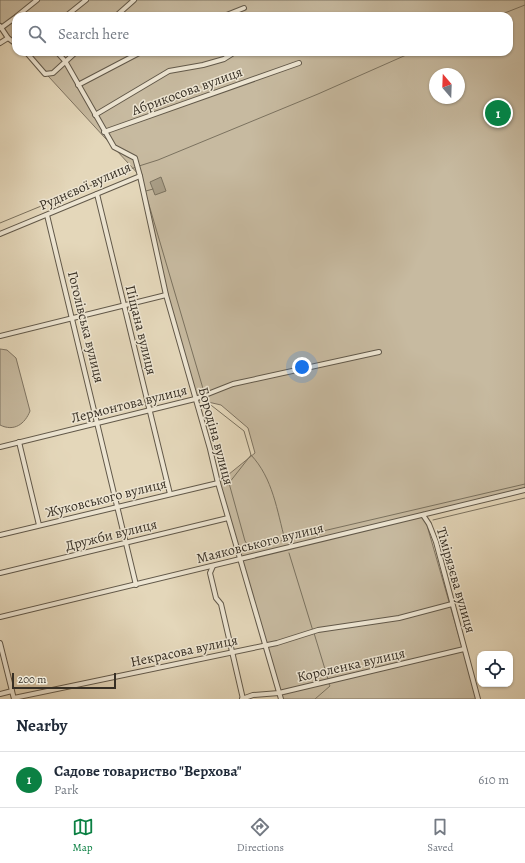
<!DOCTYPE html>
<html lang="en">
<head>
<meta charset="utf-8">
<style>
	body { margin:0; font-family:Alegreya,serif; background:#f6f6f7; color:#1f2937 }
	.controls { position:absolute; right:12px; bottom:12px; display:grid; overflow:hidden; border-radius:8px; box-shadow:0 1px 3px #0004 }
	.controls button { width:36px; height:36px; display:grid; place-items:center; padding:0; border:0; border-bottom:1px solid #e0e1e3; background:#fff; color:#1f2937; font:20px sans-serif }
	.compass { position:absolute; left:429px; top:68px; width:36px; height:36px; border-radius:50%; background:#fff; box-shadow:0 1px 3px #0004; rotate:341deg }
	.scale { position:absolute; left:12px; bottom:10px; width:104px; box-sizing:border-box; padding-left:4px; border:2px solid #372f24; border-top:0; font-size:11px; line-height:14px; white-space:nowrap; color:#372f24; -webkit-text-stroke:3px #ede5d2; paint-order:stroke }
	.you { position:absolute; left:302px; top:367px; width:14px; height:14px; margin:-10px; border:3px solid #fff; border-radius:50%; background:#1a73e8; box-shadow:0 0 0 6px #1a73e833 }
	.badge { display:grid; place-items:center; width:26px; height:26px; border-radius:50%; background:#0b8043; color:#fff; font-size:13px; font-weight:700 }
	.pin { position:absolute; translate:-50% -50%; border:2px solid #fff; box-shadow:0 1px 4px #0006 }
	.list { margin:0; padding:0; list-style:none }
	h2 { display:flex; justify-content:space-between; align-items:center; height:52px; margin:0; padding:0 16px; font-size:17px }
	h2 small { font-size:13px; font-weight:400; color:#747a83 }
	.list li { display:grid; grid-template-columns:26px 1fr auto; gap:12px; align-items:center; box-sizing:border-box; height:56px; padding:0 16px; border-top:1px solid #e0e1e3 }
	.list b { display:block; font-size:15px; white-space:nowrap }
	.list p { margin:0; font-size:13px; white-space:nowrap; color:#747a83 }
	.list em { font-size:13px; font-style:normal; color:#747a83 }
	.icon { flex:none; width:22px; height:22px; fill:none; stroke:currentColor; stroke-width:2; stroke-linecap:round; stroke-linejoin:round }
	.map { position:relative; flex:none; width:525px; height:699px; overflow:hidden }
	.search { position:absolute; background:#fff; box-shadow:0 1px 3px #0004; left:12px; right:12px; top:12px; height:44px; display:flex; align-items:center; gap:10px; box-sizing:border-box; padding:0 14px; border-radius:12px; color:#747a83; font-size:15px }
	.sheet { height:108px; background:#fff }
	nav { display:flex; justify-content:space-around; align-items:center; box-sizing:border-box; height:56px; border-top:1px solid #e0e1e3; background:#fff; font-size:11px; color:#747a83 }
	nav a { display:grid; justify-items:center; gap:2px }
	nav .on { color:#0b8043 }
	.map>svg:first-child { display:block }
	.green { fill:#c7baa0; stroke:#7f7462; fill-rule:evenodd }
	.water { fill:#a99e87; stroke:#7b725f }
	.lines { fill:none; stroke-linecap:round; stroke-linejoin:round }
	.stream { stroke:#7b725f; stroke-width:1 }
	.street-casing { stroke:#62594a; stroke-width:6 }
	.street { stroke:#ede5d2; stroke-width:4 }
	.labels { text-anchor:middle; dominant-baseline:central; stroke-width:3; stroke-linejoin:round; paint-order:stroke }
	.street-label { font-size:14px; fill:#372f24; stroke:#ede5d2 }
</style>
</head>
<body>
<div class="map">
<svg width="525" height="699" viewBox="0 0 525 699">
	<rect width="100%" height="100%" fill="#e4d7ba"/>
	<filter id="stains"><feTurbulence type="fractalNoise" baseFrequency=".005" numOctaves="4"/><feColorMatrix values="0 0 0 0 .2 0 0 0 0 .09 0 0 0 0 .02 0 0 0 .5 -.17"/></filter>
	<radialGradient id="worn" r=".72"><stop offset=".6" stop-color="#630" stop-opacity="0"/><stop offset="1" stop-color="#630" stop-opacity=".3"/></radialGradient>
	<!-- green -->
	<g class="green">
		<path d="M0,0H525V490L240,559L218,483L255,453L248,428L221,405L195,399L166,295L140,176L26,52H509V16H16V42L0,26ZM435,74H459V98H435Z"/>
		<path d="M0,349L7,350L16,358L30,411C25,424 14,432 0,425Z"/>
		<polygon points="424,515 477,699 281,699 241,560"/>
	</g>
	<!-- water -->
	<polygon class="water" points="161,177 166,191 155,195 150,182"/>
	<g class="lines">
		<!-- stream -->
		<g class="stream">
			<polyline points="497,16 525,5"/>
			<polyline points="139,166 158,160 318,94 413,52"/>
			<polyline points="146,191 153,189"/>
			<polyline points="147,198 204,392"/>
			<polyline points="0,223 136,167"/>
			<polyline points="207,402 244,431 251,455 229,483 245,541 250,548 525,484"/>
			<path d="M251,455C273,478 277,511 285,540"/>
			<polyline points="433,520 525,498"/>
			<polyline points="289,553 313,631"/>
			<polyline points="314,633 328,679"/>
			<polyline points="315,699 330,686 329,684"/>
		</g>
		<!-- street casing -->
		<g class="street-casing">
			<g id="street">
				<polyline points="17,16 37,0"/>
				<polyline points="66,16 86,0"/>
				<polyline points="116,16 134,0"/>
				<polyline points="224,16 244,8"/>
				<polyline points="0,26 8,38 16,44"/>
				<polyline points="1,28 16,17"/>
				<polyline points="0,43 8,38"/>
				<polyline points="26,52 45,74 53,73 76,52"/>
				<polyline points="78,85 141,52"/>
				<polyline points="95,115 169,71 203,65 224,59 235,52"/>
				<polyline points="104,132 299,63"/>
				<polyline points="140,176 166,295 210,449 218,483 281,699"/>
				<polyline points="97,194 170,494"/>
				<polyline points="47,215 136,585"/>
				<polyline points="0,234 140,176 135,158 114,147 65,61 57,52"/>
				<polyline points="0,336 166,295"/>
				<polyline points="19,442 39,525"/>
				<polyline points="0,447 195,399 233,384 379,352"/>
				<polyline points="423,515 429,524 436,542 478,699"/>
				<polyline points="0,535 218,483"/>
				<polyline points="213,566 210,573 216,598 221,604 243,699"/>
				<polyline points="0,573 228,518"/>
				<polyline points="0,617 525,490"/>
				<polyline points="0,643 14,699"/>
				<polyline points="0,694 12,691"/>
				<polyline points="14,698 277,643 318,630 399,618 452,604"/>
				<polyline points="242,699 253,695 279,693 464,649"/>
			</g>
		</g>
		<!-- street -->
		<use href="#street" class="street"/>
	</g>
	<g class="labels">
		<!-- street labels -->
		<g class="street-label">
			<text transform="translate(187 91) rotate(-20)">Абрикосова вулиця</text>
			<text transform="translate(85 186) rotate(-24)">Руднєвої вулиця</text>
			<text transform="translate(86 327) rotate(76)">Гоголівська вулиця</text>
			<text transform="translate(141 330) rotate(76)">Піщана вулиця</text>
			<text transform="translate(129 404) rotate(-14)">Лермонтова вулиця</text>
			<text transform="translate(216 436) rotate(75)">Бородіна вулиця</text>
			<text transform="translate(106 498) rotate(-14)">Жуковського вулиця</text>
			<text transform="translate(111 535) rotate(-14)">Дружби вулиця</text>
			<text transform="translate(260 543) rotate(-14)">Маяковського вулиця</text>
			<text transform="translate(456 580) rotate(74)">Тімірязєва вулиця</text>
			<text transform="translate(184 651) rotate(-12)">Некрасова вулиця</text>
			<text transform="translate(351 665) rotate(-13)">Короленка вулиця</text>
		</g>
	</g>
	<rect width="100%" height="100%" filter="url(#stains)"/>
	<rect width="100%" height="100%" fill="url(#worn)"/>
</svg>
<div class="controls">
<button><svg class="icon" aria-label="locate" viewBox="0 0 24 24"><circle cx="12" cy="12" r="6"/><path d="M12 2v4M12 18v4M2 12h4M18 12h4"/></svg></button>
</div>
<svg class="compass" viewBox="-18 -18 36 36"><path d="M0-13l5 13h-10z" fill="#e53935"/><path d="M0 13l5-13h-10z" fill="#747a83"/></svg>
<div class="scale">200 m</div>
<div class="you"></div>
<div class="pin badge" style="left:498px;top:113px">1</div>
<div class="search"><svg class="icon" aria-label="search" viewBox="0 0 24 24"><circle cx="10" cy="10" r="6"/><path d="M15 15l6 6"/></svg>Search here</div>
</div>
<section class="sheet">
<h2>Nearby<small></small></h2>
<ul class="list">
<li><span class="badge">1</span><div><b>Садове товариство &quot;Верхова&quot;</b><p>Park</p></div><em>610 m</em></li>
</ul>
</section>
<nav>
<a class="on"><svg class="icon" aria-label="map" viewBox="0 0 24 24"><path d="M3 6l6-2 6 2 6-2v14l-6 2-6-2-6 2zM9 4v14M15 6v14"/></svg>Map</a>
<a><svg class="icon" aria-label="directions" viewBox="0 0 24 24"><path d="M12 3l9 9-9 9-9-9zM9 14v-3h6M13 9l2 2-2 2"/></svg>Directions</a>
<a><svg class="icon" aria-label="saved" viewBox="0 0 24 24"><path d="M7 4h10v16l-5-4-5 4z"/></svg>Saved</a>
</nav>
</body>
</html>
